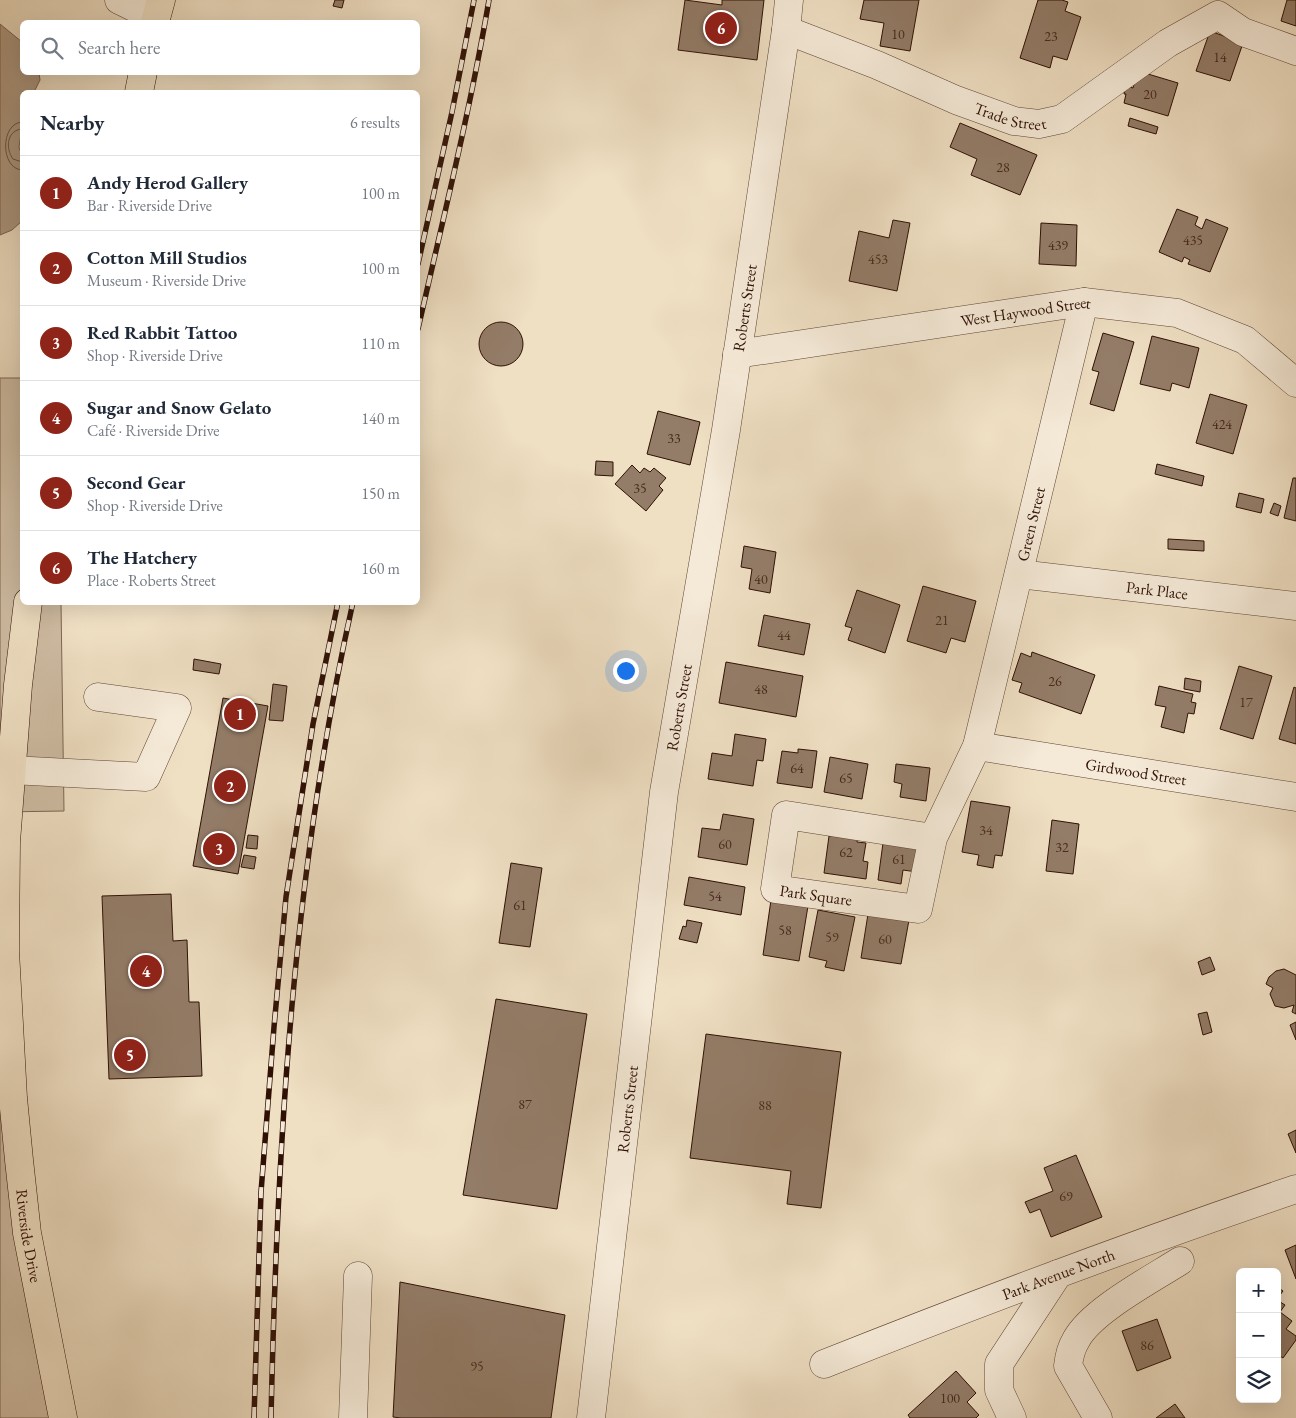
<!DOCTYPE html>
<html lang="en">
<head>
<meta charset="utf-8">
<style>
	body { margin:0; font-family:"EB Garamond",serif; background:#f2f2f3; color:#1f2937 }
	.controls { position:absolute; right:15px; bottom:15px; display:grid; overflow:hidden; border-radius:8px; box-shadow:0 5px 20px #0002 }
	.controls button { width:45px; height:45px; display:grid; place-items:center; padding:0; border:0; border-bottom:1px solid #e0e1e3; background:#fff; color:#1f2937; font:25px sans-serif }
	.you { position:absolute; left:625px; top:670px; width:18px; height:18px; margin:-12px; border:4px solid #fff; border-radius:50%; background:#1a73e8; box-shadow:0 0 0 8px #1a73e833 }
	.badge { display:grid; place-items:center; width:32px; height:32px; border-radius:50%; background:#8f2418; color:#fff; font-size:16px; font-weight:700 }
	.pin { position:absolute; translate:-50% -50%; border:2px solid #fff; box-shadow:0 1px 5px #0006 }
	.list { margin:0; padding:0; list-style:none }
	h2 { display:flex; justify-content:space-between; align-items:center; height:65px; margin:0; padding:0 20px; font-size:21px }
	h2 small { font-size:16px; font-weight:400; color:#747a83 }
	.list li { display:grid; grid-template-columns:32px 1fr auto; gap:15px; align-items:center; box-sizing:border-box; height:75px; padding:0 20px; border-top:1px solid #e0e1e3 }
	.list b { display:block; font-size:19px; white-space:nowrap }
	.list p { margin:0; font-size:16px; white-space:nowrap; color:#747a83 }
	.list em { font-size:16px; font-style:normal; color:#747a83 }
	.icon { flex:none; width:28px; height:28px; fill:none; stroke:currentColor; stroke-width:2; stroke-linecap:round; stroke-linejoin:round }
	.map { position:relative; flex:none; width:1296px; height:1418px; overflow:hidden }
	.search { position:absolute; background:#fff; box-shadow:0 5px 20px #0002; left:20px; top:20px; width:400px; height:55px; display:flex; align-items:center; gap:12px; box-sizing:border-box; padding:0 18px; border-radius:8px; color:#747a83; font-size:19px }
	.panel { position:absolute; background:#fff; box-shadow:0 5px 20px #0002; left:20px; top:90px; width:400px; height:515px; border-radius:8px }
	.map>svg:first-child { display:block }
	.green { fill:#cebca3; stroke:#7e6654 }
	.water { fill:#ae9982; stroke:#7b6250 }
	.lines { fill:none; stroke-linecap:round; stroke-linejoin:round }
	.shore { stroke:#6e5444; stroke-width:1 }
	.building { fill:#937c68; stroke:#2f1005 }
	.minor-casing { stroke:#5f4434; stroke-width:29 }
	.major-casing { stroke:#2f1005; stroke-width:29 }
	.minor { stroke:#f5ead8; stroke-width:28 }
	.major { stroke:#efdfc3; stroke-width:28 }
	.rail-casing { stroke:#2f1005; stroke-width:5.5 }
	.rail { stroke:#f5ead8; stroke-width:4; stroke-dasharray:11; stroke-linecap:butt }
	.labels { text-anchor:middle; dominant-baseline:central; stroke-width:4; stroke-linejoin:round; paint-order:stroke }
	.number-label { font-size:14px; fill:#482b1e }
	.street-label { font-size:16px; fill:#2f1005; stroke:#f5ead8 }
</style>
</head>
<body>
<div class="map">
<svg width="1296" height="1418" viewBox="0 0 1296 1418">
	<rect width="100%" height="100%" fill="#efdfc3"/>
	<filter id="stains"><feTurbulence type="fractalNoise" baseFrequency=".004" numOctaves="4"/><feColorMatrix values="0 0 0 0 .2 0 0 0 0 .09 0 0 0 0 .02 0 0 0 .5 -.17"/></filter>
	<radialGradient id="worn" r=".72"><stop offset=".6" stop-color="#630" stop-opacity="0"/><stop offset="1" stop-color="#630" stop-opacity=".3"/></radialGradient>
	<!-- green -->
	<g class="green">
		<polygon points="0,378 22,378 22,602 61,603 64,811 0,812"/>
		<polygon points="0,1025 57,1418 0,1418"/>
	</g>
	<!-- water -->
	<polygon class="water" points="0,24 22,42 22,72 39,73 40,80 34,92 22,92 22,127 19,147 22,156 22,221 12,230 0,235"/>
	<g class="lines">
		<!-- shore -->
		<g class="shore">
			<path d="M22,122C0,123 0,169 22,170"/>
			<path d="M22,129C7,130 5,148 13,159L22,162"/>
		</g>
	</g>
	<!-- building -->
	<g class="building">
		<polygon points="335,0 344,0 342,8 333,6"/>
		<polygon points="685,0 722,5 722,0 764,0 757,60 678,50"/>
		<polygon points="864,0 919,0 910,51 880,46 884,23 860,19"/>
		<polygon points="1038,0 1062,0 1068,2 1065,11 1081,17 1067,60 1053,56 1050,68 1020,58"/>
		<polygon points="1287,0 1296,0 1296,26 1281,21"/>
		<polygon points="1210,31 1243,43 1230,81 1196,71"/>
		<polygon points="1138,71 1178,83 1168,116 1124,103 1126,94 1124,94 1126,86 1133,88"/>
		<polygon points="1130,118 1158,127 1156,134 1128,126"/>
		<polygon points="960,123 1037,155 1020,195 971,175 977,159 950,147"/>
		<polygon points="1177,209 1198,217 1195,225 1202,229 1206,219 1228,228 1210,272 1188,264 1190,260 1184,257 1182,262 1159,252"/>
		<polygon points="893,220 910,223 897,291 849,281 859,231 889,238"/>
		<polygon points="1041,223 1077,225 1076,266 1039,264"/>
		<circle cx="501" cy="344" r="22"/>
		<polygon points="1103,333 1134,342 1114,411 1090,404 1099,372 1092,370"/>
		<polygon points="1152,336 1199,348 1189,388 1172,383 1170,391 1140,384"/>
		<polygon points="1210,394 1247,405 1233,454 1196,443"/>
		<polygon points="658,411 700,422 690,465 647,454"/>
		<polygon points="596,461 613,462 613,476 595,475"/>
		<polygon points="1157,464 1204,476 1202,486 1155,474"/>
		<polygon points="632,465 640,473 644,468 650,472 654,468 666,478 659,486 663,490 646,511 615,484"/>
		<polygon points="1293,478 1296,478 1296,521 1284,518"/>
		<polygon points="1239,493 1264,499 1261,513 1236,507"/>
		<polygon points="1274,503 1281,506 1278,516 1270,513"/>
		<polygon points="1168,539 1204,541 1204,551 1168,549"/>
		<polygon points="744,546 776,552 770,593 749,589 752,569 741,567"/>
		<polygon points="923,586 976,601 965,642 951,638 946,653 907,641"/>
		<polygon points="857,590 900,605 885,653 848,640 852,628 845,626"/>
		<polygon points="764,615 810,624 804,655 758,646"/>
		<polygon points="1032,652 1095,675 1081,714 1019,692 1022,683 1012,680 1021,653 1031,657"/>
		<polygon points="194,659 221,664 219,674 193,670"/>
		<polygon points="726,662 803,676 796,717 719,703"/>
		<polygon points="1239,666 1272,676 1253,739 1220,729"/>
		<polygon points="1185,678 1201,681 1200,692 1184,689"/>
		<polygon points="273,684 287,686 283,721 269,720"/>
		<polygon points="1159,686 1193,694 1191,702 1196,703 1194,714 1188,713 1184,733 1161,727 1166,707 1155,705"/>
		<polygon points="1294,687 1296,688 1296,744 1279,739"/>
		<polygon points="223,698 268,706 238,874 193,866"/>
		<polygon points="735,734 766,739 763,761 757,760 753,786 708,779 712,753 732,756"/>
		<polygon points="798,749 817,751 812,788 777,783 782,751 798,753"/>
		<polygon points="830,757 868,764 862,799 824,792"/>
		<polygon points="896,764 930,768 926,801 900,797 902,784 894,782"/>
		<polygon points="971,801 1010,807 1002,856 995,855 993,868 977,865 979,855 962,852"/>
		<polygon points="723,814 754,819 747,865 698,857 702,828 720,830"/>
		<polygon points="1052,820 1079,824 1073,874 1046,871"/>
		<polygon points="248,835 258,836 257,849 246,848"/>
		<polygon points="858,835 857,842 866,843 863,861 868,862 866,879 824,873 829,836"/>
		<polygon points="883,843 920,848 917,872 903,870 901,884 878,880"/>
		<polygon points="244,855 256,857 254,869 241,867"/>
		<polygon points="511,863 542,868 530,947 499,943"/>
		<polygon points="689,877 745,887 741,915 684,905"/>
		<polygon points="171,894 173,941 187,940 189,1002 199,1002 202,1076 109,1079 102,896"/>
		<polygon points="771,900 808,906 799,961 763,955"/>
		<polygon points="818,910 855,917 844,971 825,967 827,961 809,957"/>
		<polygon points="868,914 909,920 901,964 861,958"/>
		<polygon points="687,920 702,923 697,943 679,939 683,926 686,927"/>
		<polygon points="1210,957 1215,970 1202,975 1198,962"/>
		<polygon points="1284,969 1296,975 1296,1014 1292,1012 1294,1005 1284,1008 1275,1006 1270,994 1273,988 1266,984 1269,977 1276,971"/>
		<polygon points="496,999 587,1014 557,1209 463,1195"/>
		<polygon points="1207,1012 1212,1032 1203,1035 1198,1014"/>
		<polygon points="1296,1022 1296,1040 1290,1025"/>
		<polygon points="706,1034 841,1052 821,1208 787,1204 791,1171 690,1158"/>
		<polygon points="1296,1130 1296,1153 1288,1134"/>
		<polygon points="1076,1155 1102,1217 1051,1237 1040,1209 1030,1213 1025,1202 1053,1191 1044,1168"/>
		<polygon points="1296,1245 1296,1279 1285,1250"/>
		<polygon points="400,1282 565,1315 551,1418 401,1418 393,1417"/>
		<polygon points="1277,1287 1283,1291 1277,1299"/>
		<polygon points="1277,1300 1285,1305 1280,1312 1292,1321 1286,1329 1296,1336 1296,1340 1283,1358 1277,1354"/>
		<polygon points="1157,1319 1171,1358 1137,1371 1122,1331"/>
		<polygon points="956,1371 976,1393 967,1402 979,1415 976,1418 910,1418 908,1415"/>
		<polygon points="1175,1404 1185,1418 1156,1418"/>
	</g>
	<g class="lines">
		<!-- minor casing -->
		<g class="minor-casing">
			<g id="minor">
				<polyline points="119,0 156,18"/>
				<path id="s1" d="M786,30L877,65L956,100L1014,121L1039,124L1062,119L1168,43L1218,15L1243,32L1296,51"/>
				<path id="s2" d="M737,354L1084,302L1177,313L1245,340L1296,383"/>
				<path id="s3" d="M1019,574L1296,606"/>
				<path id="s4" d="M977,746L1296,797"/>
				<polyline points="11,770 146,777 177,708 98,697"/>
				<path id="s5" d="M933,838L786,815L775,889L918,909L933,838L977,746L1084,302"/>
				<path id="s6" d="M824,1364C980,1302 1137,1243 1296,1189"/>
				<polyline points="353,1418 358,1276"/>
				<path id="s7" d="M591,1418L664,792L726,430L786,30L789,0"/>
				<polyline points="1012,1418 999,1390 999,1364 1058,1274"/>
				<path d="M1098,1418L1068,1366C1069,1357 1071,1348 1076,1340C1091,1311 1152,1279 1180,1261"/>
			</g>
		</g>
		<!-- major casing -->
		<g class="major-casing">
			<g id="major">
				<polyline points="155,22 161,0"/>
				<polyline points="139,92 143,72"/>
				<path id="s8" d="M28,602L18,685L6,842L5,951L13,1098L19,1160L27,1233L63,1418"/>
			</g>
		</g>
		<!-- minor -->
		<use href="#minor" class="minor"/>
		<!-- major -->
		<use href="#major" class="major"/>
		<!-- rail casing -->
		<g class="rail-casing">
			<g id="rail">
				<polyline points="418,264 452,112 474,0"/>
				<path d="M418,329C443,219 470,111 489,0"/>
				<polyline points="254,1418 261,1192 274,1027 286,897 313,724 338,602"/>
				<path d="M271,1418C277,1145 293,870 353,602"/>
			</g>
		</g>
		<!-- rail -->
		<use href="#rail" class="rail"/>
	</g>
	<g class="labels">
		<!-- number labels -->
		<g class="number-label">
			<text x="898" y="34">10</text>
			<text x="1051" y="36">23</text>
			<text x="1220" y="57">14</text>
			<text x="1150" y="94">20</text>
			<text x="1003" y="167">28</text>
			<text x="1193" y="240">435</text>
			<text x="1058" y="245">439</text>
			<text x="878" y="259">453</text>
			<text x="1222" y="424">424</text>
			<text x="674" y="438">33</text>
			<text x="640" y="488">35</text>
			<text x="761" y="579">40</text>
			<text x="942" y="620">21</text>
			<text x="784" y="635">44</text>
			<text x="1055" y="681">26</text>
			<text x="761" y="689">48</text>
			<text x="1246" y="702">17</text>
			<text x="797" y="768">64</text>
			<text x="846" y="778">65</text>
			<text x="986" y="830">34</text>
			<text x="725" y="844">60</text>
			<text x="1062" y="847">32</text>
			<text x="846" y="852">62</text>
			<text x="899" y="859">61</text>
			<text x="715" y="896">54</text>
			<text x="520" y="905">61</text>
			<text x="785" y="930">58</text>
			<text x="832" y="937">59</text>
			<text x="885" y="939">60</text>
			<text x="525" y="1104">87</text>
			<text x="765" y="1105">88</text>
			<text x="1066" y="1196">69</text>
			<text x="1147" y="1345">86</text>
			<text x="477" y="1366">95</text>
			<text x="950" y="1398">100</text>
		</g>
		<!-- street labels -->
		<g class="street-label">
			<text stroke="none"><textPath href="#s1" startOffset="241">Trade Street</textPath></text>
			<text stroke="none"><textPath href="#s7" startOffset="1121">Roberts Street</textPath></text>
			<text stroke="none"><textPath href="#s2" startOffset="292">West Haywood Street</textPath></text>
			<text stroke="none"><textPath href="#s5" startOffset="771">Green Street</textPath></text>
			<text stroke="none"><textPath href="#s3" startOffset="139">Park Place</textPath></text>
			<text stroke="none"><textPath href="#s7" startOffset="716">Roberts Street</textPath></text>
			<text stroke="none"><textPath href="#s4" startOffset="161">Girdwood Street</textPath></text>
			<text stroke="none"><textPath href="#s5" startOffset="265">Park Square</textPath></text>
			<text stroke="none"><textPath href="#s7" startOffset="311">Roberts Street</textPath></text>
			<text stroke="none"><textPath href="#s8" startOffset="636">Riverside Drive</textPath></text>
			<text stroke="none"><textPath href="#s6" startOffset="251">Park Avenue North</textPath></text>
		</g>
	</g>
	<rect width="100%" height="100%" filter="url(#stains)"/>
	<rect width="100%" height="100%" fill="url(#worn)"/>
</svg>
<div class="controls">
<button>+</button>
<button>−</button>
<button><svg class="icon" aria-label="layers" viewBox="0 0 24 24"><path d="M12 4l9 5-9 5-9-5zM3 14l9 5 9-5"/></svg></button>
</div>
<div class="you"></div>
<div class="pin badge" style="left:240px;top:714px">1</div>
<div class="pin badge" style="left:230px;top:786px">2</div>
<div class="pin badge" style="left:219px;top:849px">3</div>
<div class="pin badge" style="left:146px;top:971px">4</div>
<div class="pin badge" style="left:130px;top:1055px">5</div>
<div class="pin badge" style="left:721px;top:28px">6</div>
<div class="search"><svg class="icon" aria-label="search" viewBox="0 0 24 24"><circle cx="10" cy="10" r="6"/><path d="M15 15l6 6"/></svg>Search here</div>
<section class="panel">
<h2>Nearby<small>6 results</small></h2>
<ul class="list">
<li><span class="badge">1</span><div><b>Andy Herod Gallery</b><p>Bar · Riverside Drive</p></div><em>100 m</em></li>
<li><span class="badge">2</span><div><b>Cotton Mill Studios</b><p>Museum · Riverside Drive</p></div><em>100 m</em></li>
<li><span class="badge">3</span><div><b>Red Rabbit Tattoo</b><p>Shop · Riverside Drive</p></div><em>110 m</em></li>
<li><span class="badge">4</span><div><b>Sugar and Snow Gelato</b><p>Café · Riverside Drive</p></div><em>140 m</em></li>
<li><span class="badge">5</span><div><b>Second Gear</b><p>Shop · Riverside Drive</p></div><em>150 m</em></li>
<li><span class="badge">6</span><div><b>The Hatchery</b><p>Place · Roberts Street</p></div><em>160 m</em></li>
</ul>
</section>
</div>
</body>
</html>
